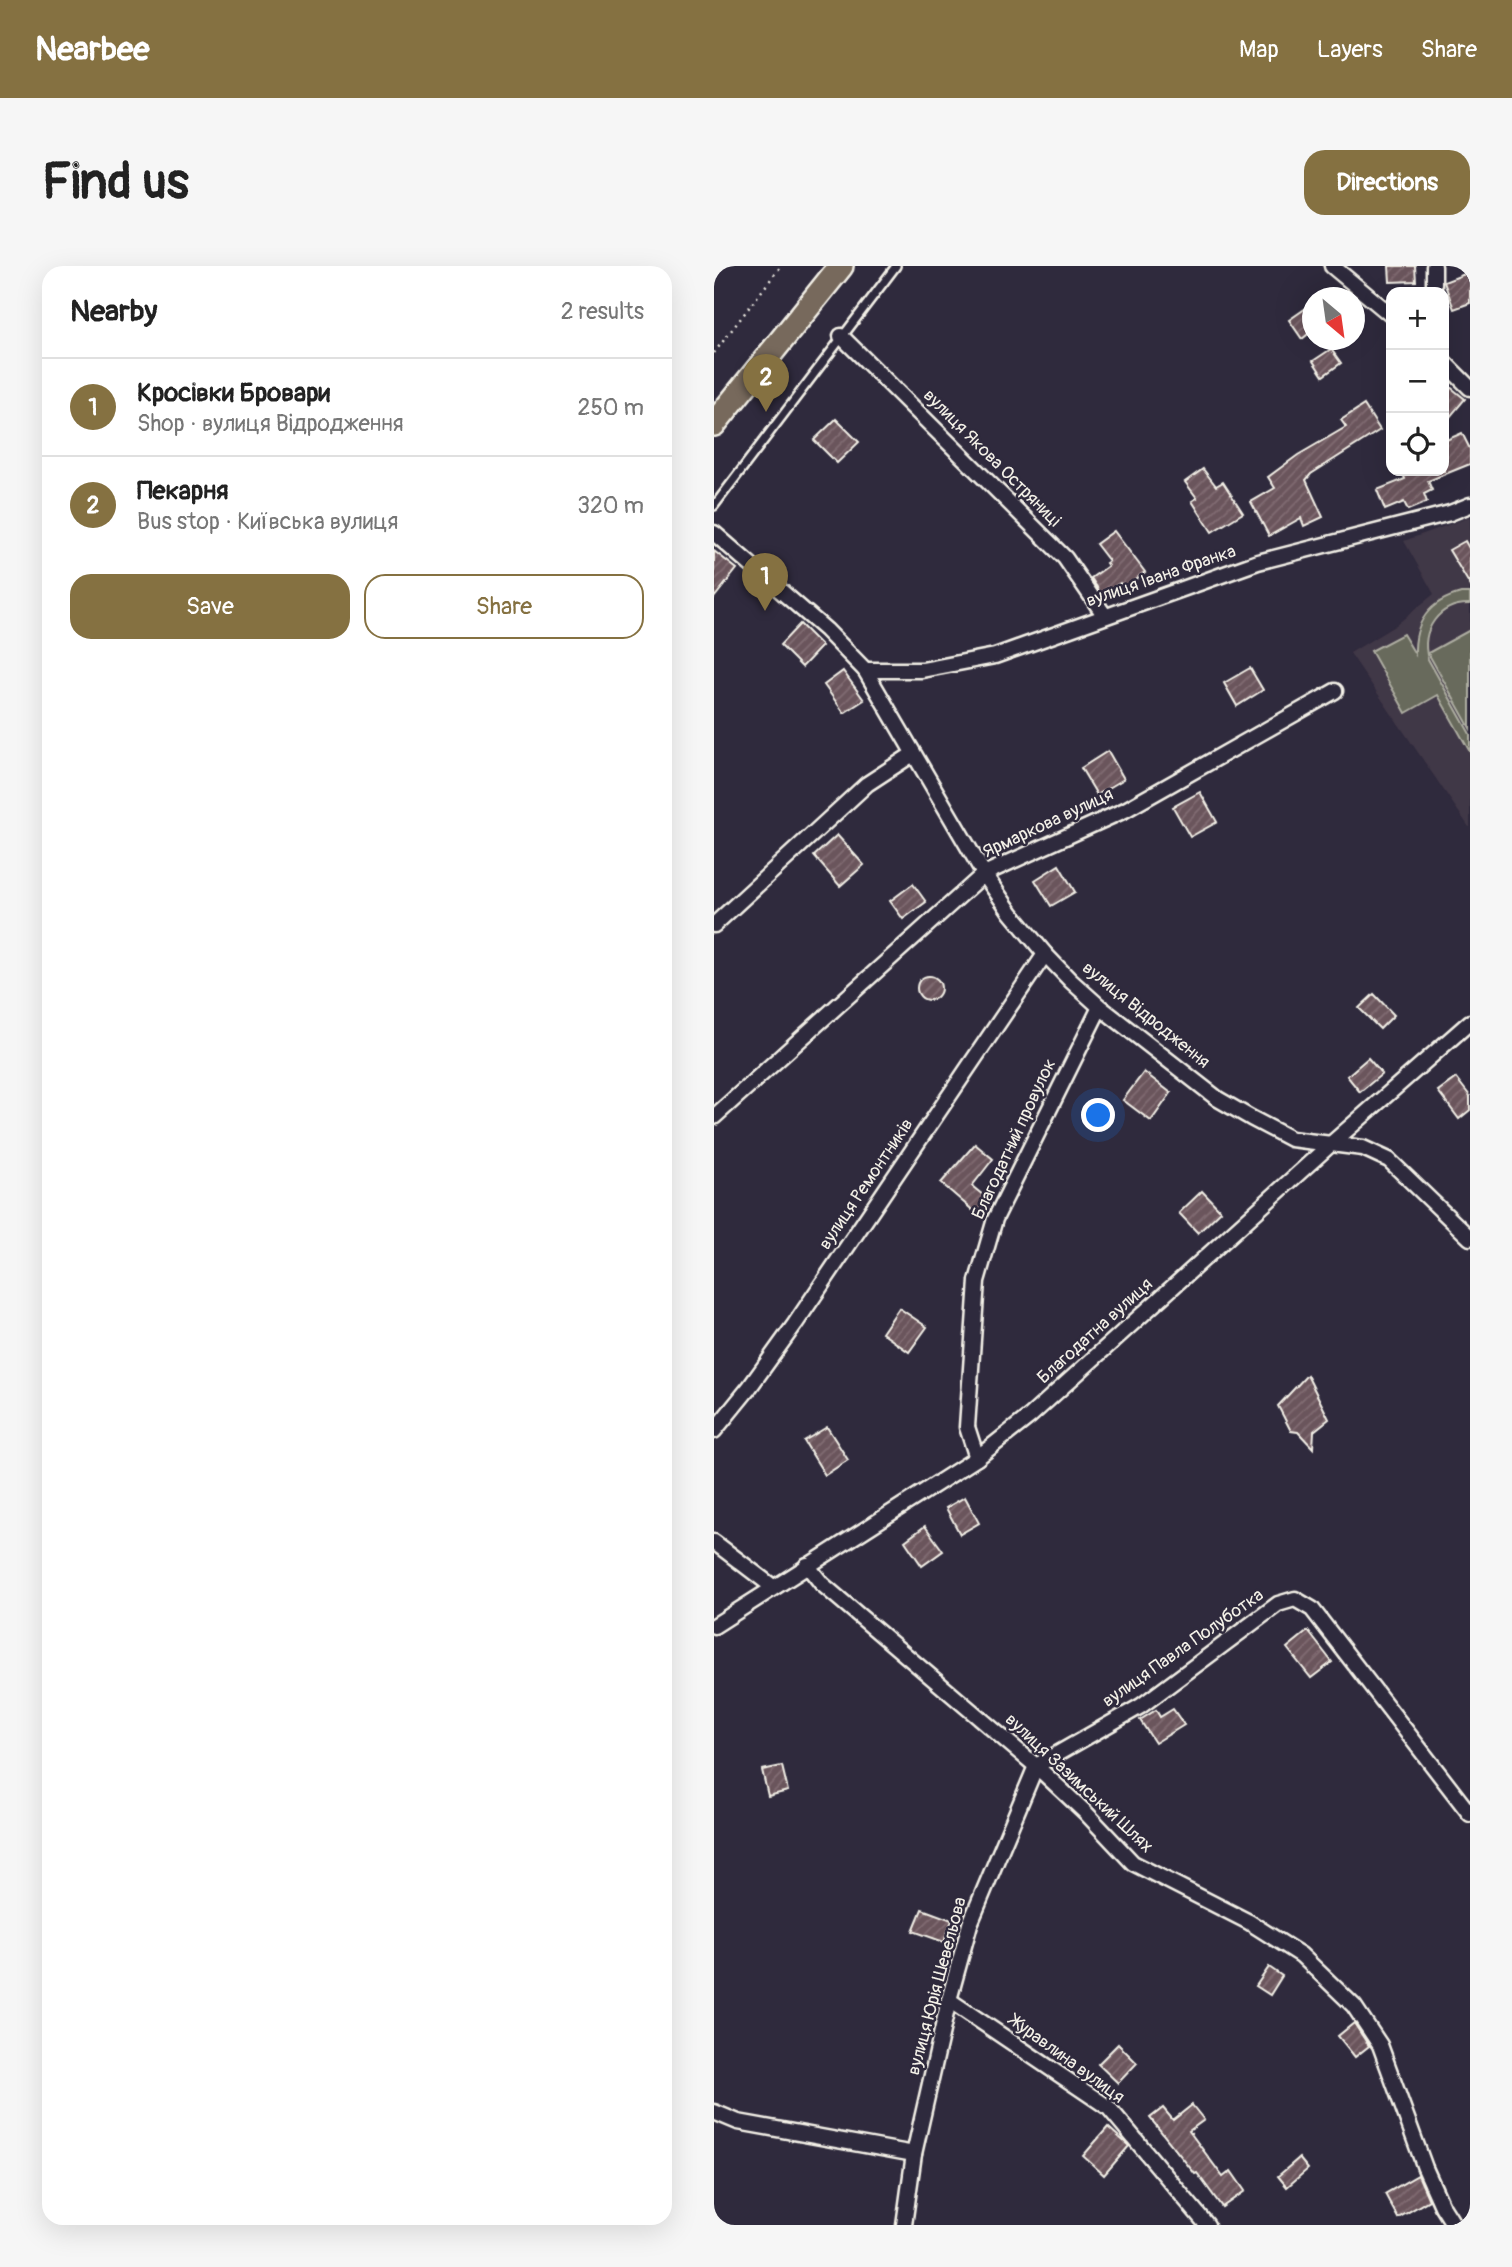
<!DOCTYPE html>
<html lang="en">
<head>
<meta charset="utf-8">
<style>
	body { margin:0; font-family:Pangolin,sans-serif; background:#f6f6f6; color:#222 }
	.controls { position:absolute; right:21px; top:21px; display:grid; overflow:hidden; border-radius:14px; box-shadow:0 7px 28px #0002 }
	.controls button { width:63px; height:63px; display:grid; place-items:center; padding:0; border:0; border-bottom:2px solid #e0e0e0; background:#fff; color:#222; font:35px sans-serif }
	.compass { position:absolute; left:588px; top:21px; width:63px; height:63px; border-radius:50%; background:#fff; box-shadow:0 7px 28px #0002; rotate:151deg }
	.you { position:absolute; left:385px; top:850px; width:24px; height:24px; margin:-18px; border:5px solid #fff; border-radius:50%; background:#1a73e8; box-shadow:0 0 0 10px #1a73e833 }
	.badge { display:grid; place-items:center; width:46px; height:46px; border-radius:50%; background:#857141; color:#fff; font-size:23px; font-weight:700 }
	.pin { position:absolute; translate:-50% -58px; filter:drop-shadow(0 2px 4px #0008) }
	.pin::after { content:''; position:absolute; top:37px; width:24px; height:21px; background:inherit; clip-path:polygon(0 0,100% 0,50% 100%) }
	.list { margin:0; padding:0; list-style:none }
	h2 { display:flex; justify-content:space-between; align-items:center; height:91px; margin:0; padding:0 28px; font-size:30px }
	h2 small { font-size:23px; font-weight:400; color:#767676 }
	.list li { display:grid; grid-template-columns:46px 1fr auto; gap:21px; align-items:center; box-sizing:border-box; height:98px; padding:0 28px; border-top:2px solid #e0e0e0 }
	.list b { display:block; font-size:26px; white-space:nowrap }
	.list p { margin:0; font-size:23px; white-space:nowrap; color:#767676 }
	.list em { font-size:23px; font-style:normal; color:#767676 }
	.actions { display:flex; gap:14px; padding:21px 28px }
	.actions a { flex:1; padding:16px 0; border:2px solid #857141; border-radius:21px; text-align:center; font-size:24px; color:#857141 }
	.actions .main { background:#857141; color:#fff }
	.icon { flex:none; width:38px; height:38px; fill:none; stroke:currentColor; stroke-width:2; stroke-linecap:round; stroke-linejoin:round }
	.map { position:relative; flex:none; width:756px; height:1959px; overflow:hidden; border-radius:21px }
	header { display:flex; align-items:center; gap:42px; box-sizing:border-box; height:98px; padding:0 35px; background:#857141; color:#fff }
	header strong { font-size:33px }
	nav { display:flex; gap:38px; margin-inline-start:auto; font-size:24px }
	.intro { display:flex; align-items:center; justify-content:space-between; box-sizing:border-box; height:168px; padding:0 42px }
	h1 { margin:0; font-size:49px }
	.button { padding:18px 32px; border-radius:21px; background:#857141; color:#fff; font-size:24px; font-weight:700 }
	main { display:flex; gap:42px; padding:0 42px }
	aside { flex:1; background:#fff; border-radius:21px; box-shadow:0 7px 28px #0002 }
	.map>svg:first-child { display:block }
	.built { fill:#413746 }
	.green { fill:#686a5c; stroke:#aeaea2; stroke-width:2 }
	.building { fill:url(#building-hatch); stroke:#f4f1e8; stroke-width:2 }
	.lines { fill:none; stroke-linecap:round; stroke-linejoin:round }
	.service-casing { stroke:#f4f1e8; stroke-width:12 }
	.minor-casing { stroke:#f4f1e8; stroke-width:19 }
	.primary-casing { stroke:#f4f1e8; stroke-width:28 }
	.path { stroke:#f4f1e8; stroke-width:2.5; stroke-dasharray:2 5; stroke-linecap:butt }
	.service { stroke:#2f2a3d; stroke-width:7 }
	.minor { stroke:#2f2a3d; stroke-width:14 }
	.primary { stroke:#77695c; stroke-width:23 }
	.labels { text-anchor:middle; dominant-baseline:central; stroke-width:5; stroke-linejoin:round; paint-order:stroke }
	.street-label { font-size:18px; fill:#f4f1e8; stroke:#2f2a3d }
</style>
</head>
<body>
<header>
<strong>Nearbee</strong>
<nav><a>Map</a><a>Layers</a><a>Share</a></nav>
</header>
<div class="intro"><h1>Find us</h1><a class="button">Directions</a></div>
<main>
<aside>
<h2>Nearby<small>2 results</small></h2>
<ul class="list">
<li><span class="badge">1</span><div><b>Кросівки Бровари</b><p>Shop · вулиця Відродження</p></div><em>250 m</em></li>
<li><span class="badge">2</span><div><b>Пекарня</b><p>Bus stop · Київська вулиця</p></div><em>320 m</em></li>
</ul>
<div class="actions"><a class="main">Save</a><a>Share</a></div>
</aside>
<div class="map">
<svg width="756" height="1959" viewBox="0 0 756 1959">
	<defs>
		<pattern id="building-hatch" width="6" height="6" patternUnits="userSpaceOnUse" patternTransform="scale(1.75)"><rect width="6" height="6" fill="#6b545c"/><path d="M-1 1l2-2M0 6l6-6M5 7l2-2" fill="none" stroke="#816d73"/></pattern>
	</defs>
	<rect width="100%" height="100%" fill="#2f2a3d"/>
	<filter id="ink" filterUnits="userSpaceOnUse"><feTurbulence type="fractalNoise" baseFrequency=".0143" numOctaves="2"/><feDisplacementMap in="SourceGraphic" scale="14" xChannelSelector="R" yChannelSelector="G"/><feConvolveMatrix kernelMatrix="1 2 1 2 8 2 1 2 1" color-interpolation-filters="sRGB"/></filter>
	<g filter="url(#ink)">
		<!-- built -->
		<polygon class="built" points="756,251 756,561 755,561 636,387 682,359 720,328 690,275"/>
		<!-- green -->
		<g class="green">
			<path d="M747,327H756V338C725,337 706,364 714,393L756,468V486L724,429L692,447L657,385L689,368L701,388C700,356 716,335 747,327Z"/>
			<polygon points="756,364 756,462 714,387"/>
		</g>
		<!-- building -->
		<g class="building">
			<polygon points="675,0 701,0 702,15 676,16"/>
			<polygon points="756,6 756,37 740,43 730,16"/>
			<polygon points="598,38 598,65 588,73 575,54"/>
			<polygon points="617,83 627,97 609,110 599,95"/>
			<polygon points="730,116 751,133 730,158"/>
			<polygon points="650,139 666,164 597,208 592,214 609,251 590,260 587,252 555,270 537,236 561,222 554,211 584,189 632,161 627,154"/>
			<polygon points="122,153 145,176 123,197 100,174"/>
			<polygon points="748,167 756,183 756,198 714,215 718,224 710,228 713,236 694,244 690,236 671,244 663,224 691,213 688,205 730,205 730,175"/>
			<polygon points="489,203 502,220 509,216 529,247 498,266 478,235 483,232 471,216"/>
			<polygon points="400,265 431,306 410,322 406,317 388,329 377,312 394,300 392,297 395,295 382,278"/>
			<polygon points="751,275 756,284 756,319 735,284"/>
			<polygon points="0,285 23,303 0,332"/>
			<polygon points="86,358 108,380 88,401 66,379"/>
			<polygon points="536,402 549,424 523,440 510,417"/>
			<polygon points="129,405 150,434 130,447 110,419"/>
			<polygon points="394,485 410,513 383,529 367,502"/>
			<polygon points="486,526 503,556 476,571 459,541"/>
			<polygon points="123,569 150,599 126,620 100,590"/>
			<polygon points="345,599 361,626 337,640 321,614"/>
			<polygon points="199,618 212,636 189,653 176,635"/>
			<circle cx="215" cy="722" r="12"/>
			<polygon points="660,728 680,749 666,763 645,742"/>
			<polygon points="654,792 668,808 646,826 633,810"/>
			<polygon points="430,806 457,827 437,855 409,834"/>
			<polygon points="742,812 756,830 756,844 745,853 724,825"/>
			<polygon points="261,878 279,893 258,920 275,934 263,948 227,917"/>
			<polygon points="488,925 507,945 484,967 465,947"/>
			<polygon points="185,1042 213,1061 195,1086 168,1067"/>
			<polygon points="593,1109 615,1153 600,1165 599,1182 584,1166 577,1165 564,1140"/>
			<polygon points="113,1161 134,1194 111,1209 90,1175"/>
			<polygon points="251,1231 265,1257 246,1268 232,1242"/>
			<polygon points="211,1260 229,1285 208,1300 191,1275"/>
			<polygon points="594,1365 618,1396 597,1412 573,1382"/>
			<polygon points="459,1443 470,1459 441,1477 426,1454 442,1444 446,1451"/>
			<polygon points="68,1500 74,1525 54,1530 48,1504"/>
			<polygon points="208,1643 238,1654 230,1676 199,1665"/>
			<polygon points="555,1701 568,1710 556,1729 542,1720"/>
			<polygon points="640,1757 655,1780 641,1791 624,1770"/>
			<polygon points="404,1778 423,1797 404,1817 384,1798"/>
			<polygon points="478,1839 490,1854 475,1865 509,1911 517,1905 531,1925 508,1941 483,1907 481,1908 436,1852 449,1842 459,1854"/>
			<polygon points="394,1861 415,1880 390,1909 369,1890"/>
			<polygon points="585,1892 594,1903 573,1921 564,1910"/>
			<polygon points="704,1909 715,1934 684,1952 671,1928"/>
		</g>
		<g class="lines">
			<!-- service casing -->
			<g class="service-casing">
				<polyline id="service" points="0,240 182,0"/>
			</g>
			<!-- minor casing -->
			<g class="minor-casing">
				<g id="minor">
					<polyline points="618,0 677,49"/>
					<polyline points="720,0 720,26"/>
					<polyline points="127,70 351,292 391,350"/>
					<polyline points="730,96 756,122"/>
					<polyline points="0,267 112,364 151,404 270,608 297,647 331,688 357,715 386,741 504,833 537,852 577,873 649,882 675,894 756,972"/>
					<polyline points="151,404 208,404 281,390 544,296 736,247 756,239"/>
					<polyline points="0,659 153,518 199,488"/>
					<polyline points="0,851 270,608 411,544 621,425"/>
					<polyline points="0,1165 35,1122 81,1058 331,688"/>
					<polyline points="263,1192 253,1161 263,1015 281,953 386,741"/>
					<polyline points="0,1276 59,1321"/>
					<polyline points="93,1299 108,1318 322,1500 371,1546 419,1597 535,1656 587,1689 640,1740 666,1779 711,1902 728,1940 740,1959"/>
					<polyline points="0,1360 263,1192 316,1150 618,877 756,756"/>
					<polyline points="235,1734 395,1842 493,1959"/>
					<polyline points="0,1846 24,1856 200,1888"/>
					<polyline points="190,1959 200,1888 235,1734 256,1658 322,1500 427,1440 564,1338 581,1333 598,1343 756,1548"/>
				</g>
			</g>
			<!-- primary casing -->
			<g class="primary-casing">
				<polyline id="primary" points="0,158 127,0"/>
			</g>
			<!-- path -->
			<polyline class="path" points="0,87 67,0"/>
			<!-- service -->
			<use href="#service" class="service"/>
			<!-- minor -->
			<use href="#minor" class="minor"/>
			<!-- primary -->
			<use href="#primary" class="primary"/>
		</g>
	</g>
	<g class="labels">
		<!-- street labels -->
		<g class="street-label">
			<text transform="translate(278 192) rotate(45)">вулиця Якова Остряниці</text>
			<text transform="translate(447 310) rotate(-19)">вулиця Івана Франка</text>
			<text transform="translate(334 557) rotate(-25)">Ярмаркова вулиця</text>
			<text transform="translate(432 749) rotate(39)">вулиця Відродження</text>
			<text transform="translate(300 873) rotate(-65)">Благодатний провулок</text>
			<text transform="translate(152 918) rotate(-56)">вулиця Ремонтників</text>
			<text transform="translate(381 1065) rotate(-42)">Благодатна вулиця</text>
			<text transform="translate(469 1382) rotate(-35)">вулиця Павла Полуботка</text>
			<text transform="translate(365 1517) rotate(43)">вулиця Зазимський Шлях</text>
			<text transform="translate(223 1720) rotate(-75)">вулиця Юрія Шевельова</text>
			<text transform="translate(353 1793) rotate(36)">Журавлина вулиця</text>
		</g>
	</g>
</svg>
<div class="controls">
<button>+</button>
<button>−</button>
<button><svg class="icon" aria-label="locate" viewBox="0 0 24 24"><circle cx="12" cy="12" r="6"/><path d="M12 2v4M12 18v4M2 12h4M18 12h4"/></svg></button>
</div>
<svg class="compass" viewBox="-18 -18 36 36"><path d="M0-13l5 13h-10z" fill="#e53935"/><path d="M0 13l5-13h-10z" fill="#767676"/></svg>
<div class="you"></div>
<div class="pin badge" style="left:51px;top:345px">1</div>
<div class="pin badge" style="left:52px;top:146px">2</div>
</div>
</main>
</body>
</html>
